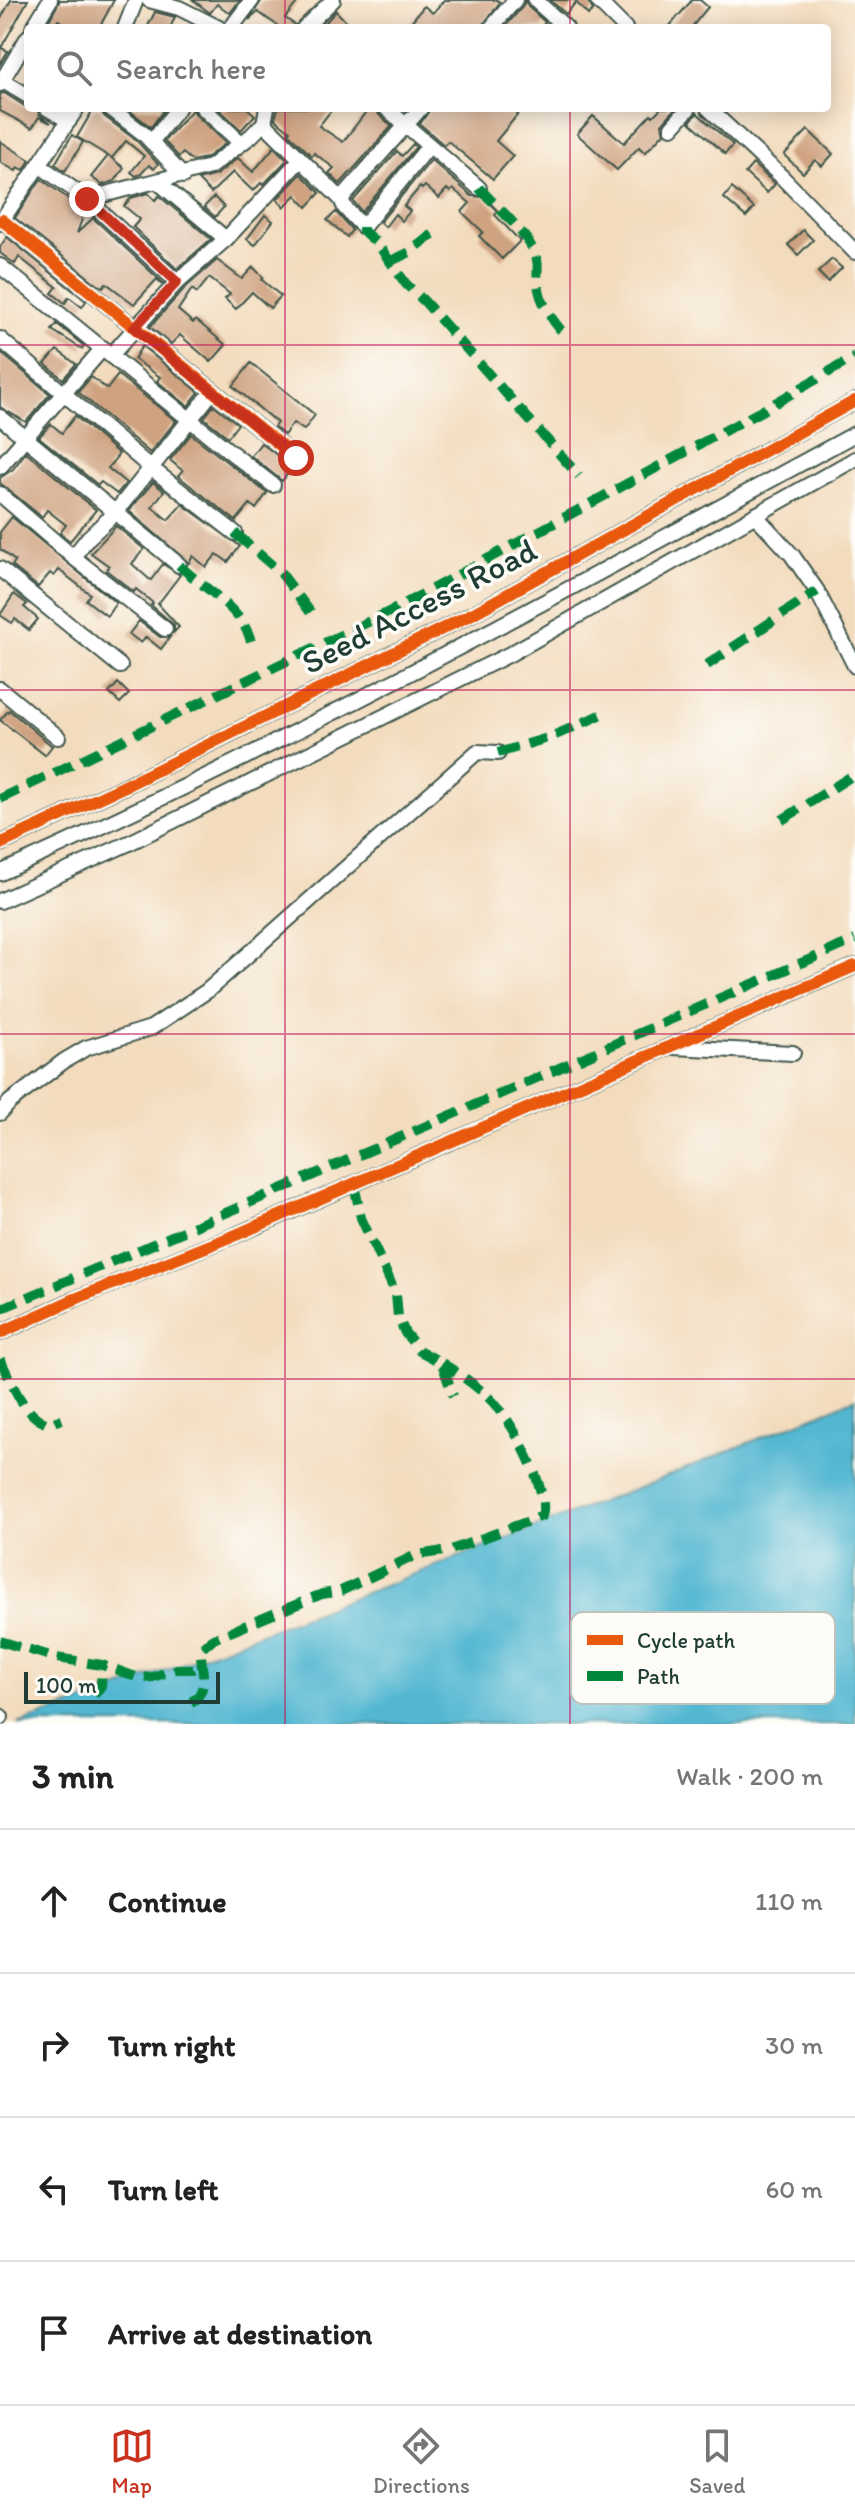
<!DOCTYPE html>
<html lang="en">
<head>
<meta charset="utf-8">
<style>
	body { margin:0; font-family:Itim,sans-serif; background:#f6f6f6; color:#222 }
	.scale { position:absolute; left:24px; bottom:20px; width:196px; box-sizing:border-box; padding-left:8px; border:4px solid #1f3d34; border-top:0; font-size:22px; line-height:28px; white-space:nowrap; color:#1f3d34; -webkit-text-stroke:6px #fdfcf7; paint-order:stroke }
	.stop { position:absolute; width:24px; height:24px; margin:-18px; border:6px solid #c8321e; border-radius:50%; background:#fff }
	.stop.end { background:#c8321e; border-color:#fff; box-shadow:0 2px 8px #0008 }
	.list { margin:0; padding:0; list-style:none }
	h2 { display:flex; justify-content:space-between; align-items:center; height:104px; margin:0; padding:0 32px; font-size:34px }
	h2 small { font-size:26px; font-weight:400; color:#767676 }
	.list li { display:grid; grid-template-columns:52px 1fr auto; gap:24px; align-items:center; box-sizing:border-box; height:144px; padding:0 32px; border-top:2px solid #e0e0e0 }
	.list b { display:block; font-size:30px; white-space:nowrap }
	.list em { font-size:26px; font-style:normal; color:#767676 }
	.icon { flex:none; width:44px; height:44px; fill:none; stroke:currentColor; stroke-width:2; stroke-linecap:round; stroke-linejoin:round }
	.map { position:relative; flex:none; width:855px; height:1724px; overflow:hidden }
	.search { position:absolute; background:#fff; box-shadow:0 4px 20px #0003; left:24px; right:24px; top:24px; height:88px; display:flex; align-items:center; gap:20px; box-sizing:border-box; padding:0 28px; border-radius:8px; color:#767676; font-size:30px }
	.sheet { height:680px; background:#fff }
	nav { display:flex; justify-content:space-around; align-items:center; box-sizing:border-box; height:112px; border-top:2px solid #e0e0e0; background:#fff; font-size:22px; color:#767676 }
	nav a { display:grid; justify-items:center; gap:4px }
	nav .on { color:#c8321e }
	.map>svg:first-child { display:block }
	.water { fill:#52b7d1; stroke:#387a82; stroke-width:2 }
	.building { fill:#cfa280 }
	.lines { fill:none; stroke-linecap:round; stroke-linejoin:round }
	.minor-casing { stroke:#3f5549; stroke-width:18 }
	.minor { stroke:#fff; stroke-width:14 }
	.quiet { stroke:#00873e; stroke-width:10; stroke-dasharray:20 10; stroke-linecap:butt }
	.cycleway-casing { stroke:#fdfcf7; stroke-width:17 }
	.cycleway { stroke:#e8590c; stroke-width:12 }
	.route { stroke:#c8321e; stroke-width:10 }
	.grid { fill:none; stroke:#c2185b; stroke-width:2; stroke-opacity:0.55 }
	.labels { text-anchor:middle; dominant-baseline:central; stroke-width:7; stroke-linejoin:round; paint-order:stroke }
	.street-label { font-size:34px; fill:#1f3d34; stroke:#fdfcf7 }
	.key { fill:#fdfcf7; stroke:#bac3bc; stroke-width:2 }
	.key-label { font-size:22px; fill:#1f3d34 }
</style>
</head>
<body>
<div class="map">
<svg width="855" height="1724" viewBox="0 0 855 1724">
	<rect width="100%" height="100%" fill="#fdfcf7"/>
	<filter id="ink" filterUnits="userSpaceOnUse"><feTurbulence type="fractalNoise" baseFrequency=".0125" numOctaves="2"/><feDisplacementMap in="SourceGraphic" scale="16" xChannelSelector="R" yChannelSelector="G"/><feConvolveMatrix kernelMatrix="1 2 1 2 8 2 1 2 1" color-interpolation-filters="sRGB"/></filter>
	<filter id="wash" filterUnits="userSpaceOnUse"><feTurbulence type="fractalNoise" baseFrequency=".006" numOctaves="4" result="noise"/><feDisplacementMap in="SourceGraphic" scale="32" xChannelSelector="R" yChannelSelector="G"/><feGaussianBlur stdDeviation="1.8" result="paint"/><feColorMatrix in="noise" values="0 0 0 0 0 0 0 0 0 0 0 0 0 0 0 0 0 1.4 0 .05"/><feComposite in="paint" operator="in"/></filter>
	<g filter="url(#wash)">
		<rect width="100%" height="100%" fill="#f3dcbe"/>
		<!-- water -->
		<polygon class="water" points="855,1399 855,1724 18,1724 96,1697 660,1479"/>
		<g id="blocks">
			<!-- building -->
			<g class="building">
				<polygon points="11,0 28,0 1,48 8,51 0,64 0,20"/>
				<polygon points="60,0 114,0 99,28 73,28 58,20 54,28 45,28"/>
				<polygon points="193,0 240,0 230,13 217,4 210,13"/>
				<polygon points="262,0 299,0 285,18 295,25 294,28 281,28 258,12 249,20"/>
				<polygon points="444,0 497,0 500,2 481,28 406,28 424,6 433,13"/>
				<polygon points="525,0 528,7 545,22 541,28 504,28 523,6"/>
				<polygon points="550,0 587,0 593,10 588,15 576,2 566,14"/>
				<polygon points="692,0 700,0 708,7 691,28 668,28"/>
				<polygon points="336,11 352,28 320,28"/>
				<polygon points="155,12 175,17 170,28 147,28"/>
				<polygon points="4,93 28,108 37,108 39,114 51,123 39,117 32,128 0,111 0,94"/>
				<polygon points="94,108 100,108 104,116 137,141 158,164 154,169 149,165 141,174 136,176 131,172 144,156 126,141 112,158 109,156 124,168 115,181 102,185 91,177 108,156 77,137"/>
				<polygon points="126,108 158,108 163,111 151,127"/>
				<polygon points="218,108 247,108 255,115 241,130"/>
				<polygon points="278,108 333,108 319,126 343,142 369,108 376,108 379,115 392,126 340,184 329,173 334,168 314,153 312,156 288,133 290,131 275,119"/>
				<polygon points="431,108 523,108 496,141 513,156 493,179 448,141 444,145 420,124"/>
				<polygon points="661,108 676,108 662,124 664,133 645,153 639,147 617,170 577,134 593,116 624,143 651,114 653,116"/>
				<polygon points="193,109 196,115 226,143 206,158 192,161 183,153 179,157 164,141"/>
				<polygon points="697,113 733,145 725,154 690,122"/>
				<polygon points="808,130 833,154 822,166 815,160 803,173 784,155"/>
				<polygon points="72,135 83,142 65,171 55,164"/>
				<polygon points="0,141 30,160 24,170 18,167 16,171 0,162"/>
				<polygon points="413,144 416,147 362,212 353,201 397,151 402,156"/>
				<polygon points="274,147 287,160 263,185 261,183 253,191 233,172 211,193 198,180 216,175 238,158 253,172"/>
				<polygon points="431,160 472,196 484,197 498,211 495,215 520,241 502,259 479,236 483,232 462,212 470,203 453,189 450,192 447,189 439,198 425,186 422,189 420,187 404,206 410,211 402,221 395,214 385,227 380,222"/>
				<polygon points="753,164 775,184 767,193 745,173"/>
				<polygon points="301,174 320,193 307,207 296,195 284,207 277,199"/>
				<polygon points="41,179 85,211 77,233 93,218 163,283 162,284 157,279 134,304 106,283 103,287 98,285 15,218"/>
				<polygon points="732,188 754,208 746,217 724,198"/>
				<polygon points="148,193 155,200 159,196 211,239 177,269 133,227 140,219 124,206 131,198"/>
				<polygon points="214,197 224,207 215,217 204,207"/>
				<polygon points="336,212 352,230 347,237 327,220"/>
				<polygon points="265,215 273,221 255,245 247,239"/>
				<polygon points="803,230 813,240 798,255 788,245"/>
				<polygon points="7,237 86,301 82,307 69,297 65,303 52,293 57,287 19,257 15,264 0,253 0,247"/>
				<polygon points="832,259 842,268 828,282 818,272"/>
				<polygon points="217,260 242,279 253,267 264,278 262,280 281,296 270,308 252,292 236,309 225,299 230,294 209,278 197,293 192,289 178,310 193,323 196,320 226,345 211,362 180,335 171,344 150,327 184,289"/>
				<polygon points="57,324 84,346 82,349 52,330"/>
				<polygon points="142,346 199,392 188,406 157,381 160,377 134,359"/>
				<polygon points="57,350 76,364 63,379 45,364"/>
				<polygon points="0,352 50,394 26,422 0,407"/>
				<polygon points="251,363 315,415 304,430 293,423 284,435 274,427 277,423 233,386"/>
				<polygon points="118,375 176,421 150,453 78,392 91,377 107,389"/>
				<polygon points="214,405 238,424 228,437 204,418"/>
				<polygon points="75,416 119,454 108,468 126,483 117,494 101,482 98,485 39,437 51,424 62,433"/>
				<polygon points="191,434 267,493 256,509 250,504 236,521 178,476 183,471 170,460"/>
				<polygon points="261,443 293,467 282,481 251,456"/>
				<polygon points="26,452 96,510 70,541 60,533 66,525 47,510 42,517 0,483 0,478 13,469"/>
				<polygon points="153,482 164,491 152,507 168,520 182,504 240,546 228,562 217,554 206,567 193,556 189,563 129,511"/>
				<polygon points="12,517 116,603 107,616 86,600 90,594 59,570 54,576 50,573 38,587 12,566 15,561 0,549 0,532"/>
				<polygon points="116,526 144,549 132,564 149,579 151,580 163,564 180,575 158,604 179,627 174,632 174,625 151,605 153,603 136,589 134,592 106,570 109,566 91,553"/>
				<polygon points="14,594 27,604 24,607 38,619 29,630 15,619 12,623 0,615"/>
				<polygon points="139,621 160,637 170,637 161,649 146,637 141,643 129,634"/>
				<polygon points="118,683 129,694 120,703 109,693"/>
				<polygon points="9,710 52,746 45,755 0,720"/>
			</g>
		</g>
	</g>
	<g filter="url(#ink)">
		<use href="#blocks" fill-opacity="0" stroke="#3f5549" stroke-width="2"/>
		<g class="lines">
			<!-- minor casing -->
			<g class="minor-casing">
				<g id="minor">
					<polyline points="149,0 179,8 219,28"/>
					<polyline points="535,0 566,28"/>
					<polyline points="597,0 625,28"/>
					<polyline points="33,28 50,0"/>
					<polyline points="125,28 136,0"/>
					<polyline points="231,28 252,0"/>
					<polyline points="304,28 333,0"/>
					<polyline points="491,28 515,0"/>
					<polyline points="0,79 28,96"/>
					<polyline points="0,84 28,37"/>
					<polyline points="47,108 69,121"/>
					<polyline points="110,108 144,134 183,176"/>
					<polyline points="203,108 241,143"/>
					<polyline points="386,108 479,188"/>
					<polyline points="708,108 781,176 855,252"/>
					<polyline points="264,123 341,199 345,208 363,227 429,146"/>
					<polyline points="672,127 689,108"/>
					<polyline points="152,141 178,108"/>
					<polyline points="39,165 87,199 210,167 251,136 264,123 267,108"/>
					<polyline points="158,182 226,239"/>
					<polyline points="87,199 177,282"/>
					<polyline points="341,199 421,108"/>
					<polyline points="2,220 296,458"/>
					<polyline points="0,223 77,108"/>
					<path d="M0,266C92,339 180,414 273,485"/>
					<polyline points="0,339 151,468 235,533"/>
					<polyline points="112,354 177,282 226,239 300,160"/>
					<polyline points="0,417 179,565"/>
					<polyline points="0,467 103,348"/>
					<polyline points="0,494 73,557 88,538 114,514 212,392"/>
					<polyline points="755,515 792,555 817,591 855,666"/>
					<polyline points="73,557 165,629"/>
					<polyline points="0,569 120,666"/>
					<polyline points="0,689 58,737"/>
					<polyline points="0,844 125,786 472,614 855,401"/>
					<path d="M0,873C293,742 573,587 855,434"/>
					<polyline points="0,901 129,843 510,654 855,459"/>
					<polyline points="673,1047 793,1053"/>
					<polyline points="0,1113 10,1102 64,1061 86,1048 151,1028 207,991 477,752 498,753"/>
					<polyline points="0,1333 75,1299 236,1235 855,966"/>
					<polyline points="0,1716 1,1717"/>
				</g>
			</g>
			<!-- minor -->
			<use href="#minor" class="minor"/>
			<!-- quiet -->
			<g class="quiet">
				<path d="M479,188C496,206 532,237 537,260C539,268 536,277 538,285C541,304 552,320 564,334"/>
				<polyline points="363,227 363,231 377,243 406,284 425,302 579,476"/>
				<polyline points="391,261 410,252 439,229"/>
				<polyline points="235,533 281,573 311,613"/>
				<path d="M179,565C204,589 241,607 251,641"/>
				<polyline points="707,665 817,591"/>
				<polyline points="498,753 551,737 607,712"/>
				<polyline points="0,799 397,608 763,410 855,357"/>
				<polyline points="782,820 855,774"/>
				<polyline points="354,1184 361,1218 396,1294 398,1317 405,1333 420,1351 442,1363 453,1396"/>
				<path d="M0,1309C286,1189 570,1062 855,940"/>
				<path d="M0,1359C11,1381 23,1416 48,1424L62,1419"/>
				<polyline points="0,1641 57,1658 102,1665 139,1678 153,1677 177,1669 193,1669 202,1664"/>
				<polyline points="94,1695 101,1686 102,1665"/>
				<path d="M191,1702C211,1691 200,1668 201,1649L213,1639L322,1594L341,1591L416,1555L451,1550L542,1516C550,1493 515,1427 499,1409C484,1390 462,1376 442,1363"/>
			</g>
			<!-- cycleway casing -->
			<g class="cycleway-casing">
				<g id="cycleway">
					<polyline points="2,220 296,458"/>
					<polyline points="0,844 125,786 472,614 855,401"/>
					<polyline points="0,1333 75,1299 236,1235 855,966"/>
				</g>
			</g>
			<!-- cycleway -->
			<use href="#cycleway" class="cycleway"/>
		</g>
	</g>
	<g class="lines" filter="url(#ink)">
		<!-- route -->
		<polyline class="route" points="87,199 177,282 134,328 296,458"/>
	</g>
	<!-- grid -->
	<path class="grid" d="M285,0V28M570,0V28M285,108V1724M570,108V1724M0,345H855M0,690H855M0,1034H855M0,1379H855"/>
	<g class="labels">
		<!-- street labels -->
		<g class="street-label">
			<text transform="translate(419 606) rotate(-27)">Seed Access Road</text>
		</g>
	</g>
	<!-- legend -->
	<rect x="571" y="1612" width="264" height="92" rx="12" class="key"/>
	<rect x="587" y="1635" width="36" height="10" fill="#e8590c"/>
	<rect x="587" y="1671" width="36" height="10" fill="#00873e"/>
	<g class="key-label">
		<text x="637" y="1648">Cycle path</text>
		<text x="637" y="1684">Path</text>
	</g>
</svg>
<div class="scale">100 m</div>
<div class="stop" style="left:296px;top:458px"></div>
<div class="stop end" style="left:87px;top:199px"></div>
<div class="search"><svg class="icon" aria-label="search" viewBox="0 0 24 24"><circle cx="10" cy="10" r="6"/><path d="M15 15l6 6"/></svg>Search here</div>
</div>
<section class="sheet">
<h2>3 min<small>Walk · 200 m</small></h2>
<ul class="list">
<li><svg class="icon" aria-label="ahead" viewBox="0 0 24 24"><path d="M12 20V5M6 11l6-6 6 6"/></svg><div><b>Continue</b></div><em>110 m</em></li>
<li><svg class="icon" aria-label="right" viewBox="0 0 24 24"><path d="M7 20v-9h11M14 6l5 5-5 5"/></svg><div><b>Turn right</b></div><em>30 m</em></li>
<li><svg class="icon" aria-label="left" viewBox="0 0 24 24"><path d="M17 20v-9H6M10 6l-5 5 5 5"/></svg><div><b>Turn left</b></div><em>60 m</em></li>
<li><svg class="icon" aria-label="arrive" viewBox="0 0 24 24"><path d="M6 21V4h12l-3 4 3 4H6"/></svg><div><b>Arrive at destination</b></div></li>
</ul>
</section>
<nav>
<a class="on"><svg class="icon" aria-label="map" viewBox="0 0 24 24"><path d="M3 6l6-2 6 2 6-2v14l-6 2-6-2-6 2zM9 4v14M15 6v14"/></svg>Map</a>
<a><svg class="icon" aria-label="directions" viewBox="0 0 24 24"><path d="M12 3l9 9-9 9-9-9zM9 14v-3h6M13 9l2 2-2 2"/></svg>Directions</a>
<a><svg class="icon" aria-label="saved" viewBox="0 0 24 24"><path d="M7 4h10v16l-5-4-5 4z"/></svg>Saved</a>
</nav>
</body>
</html>
